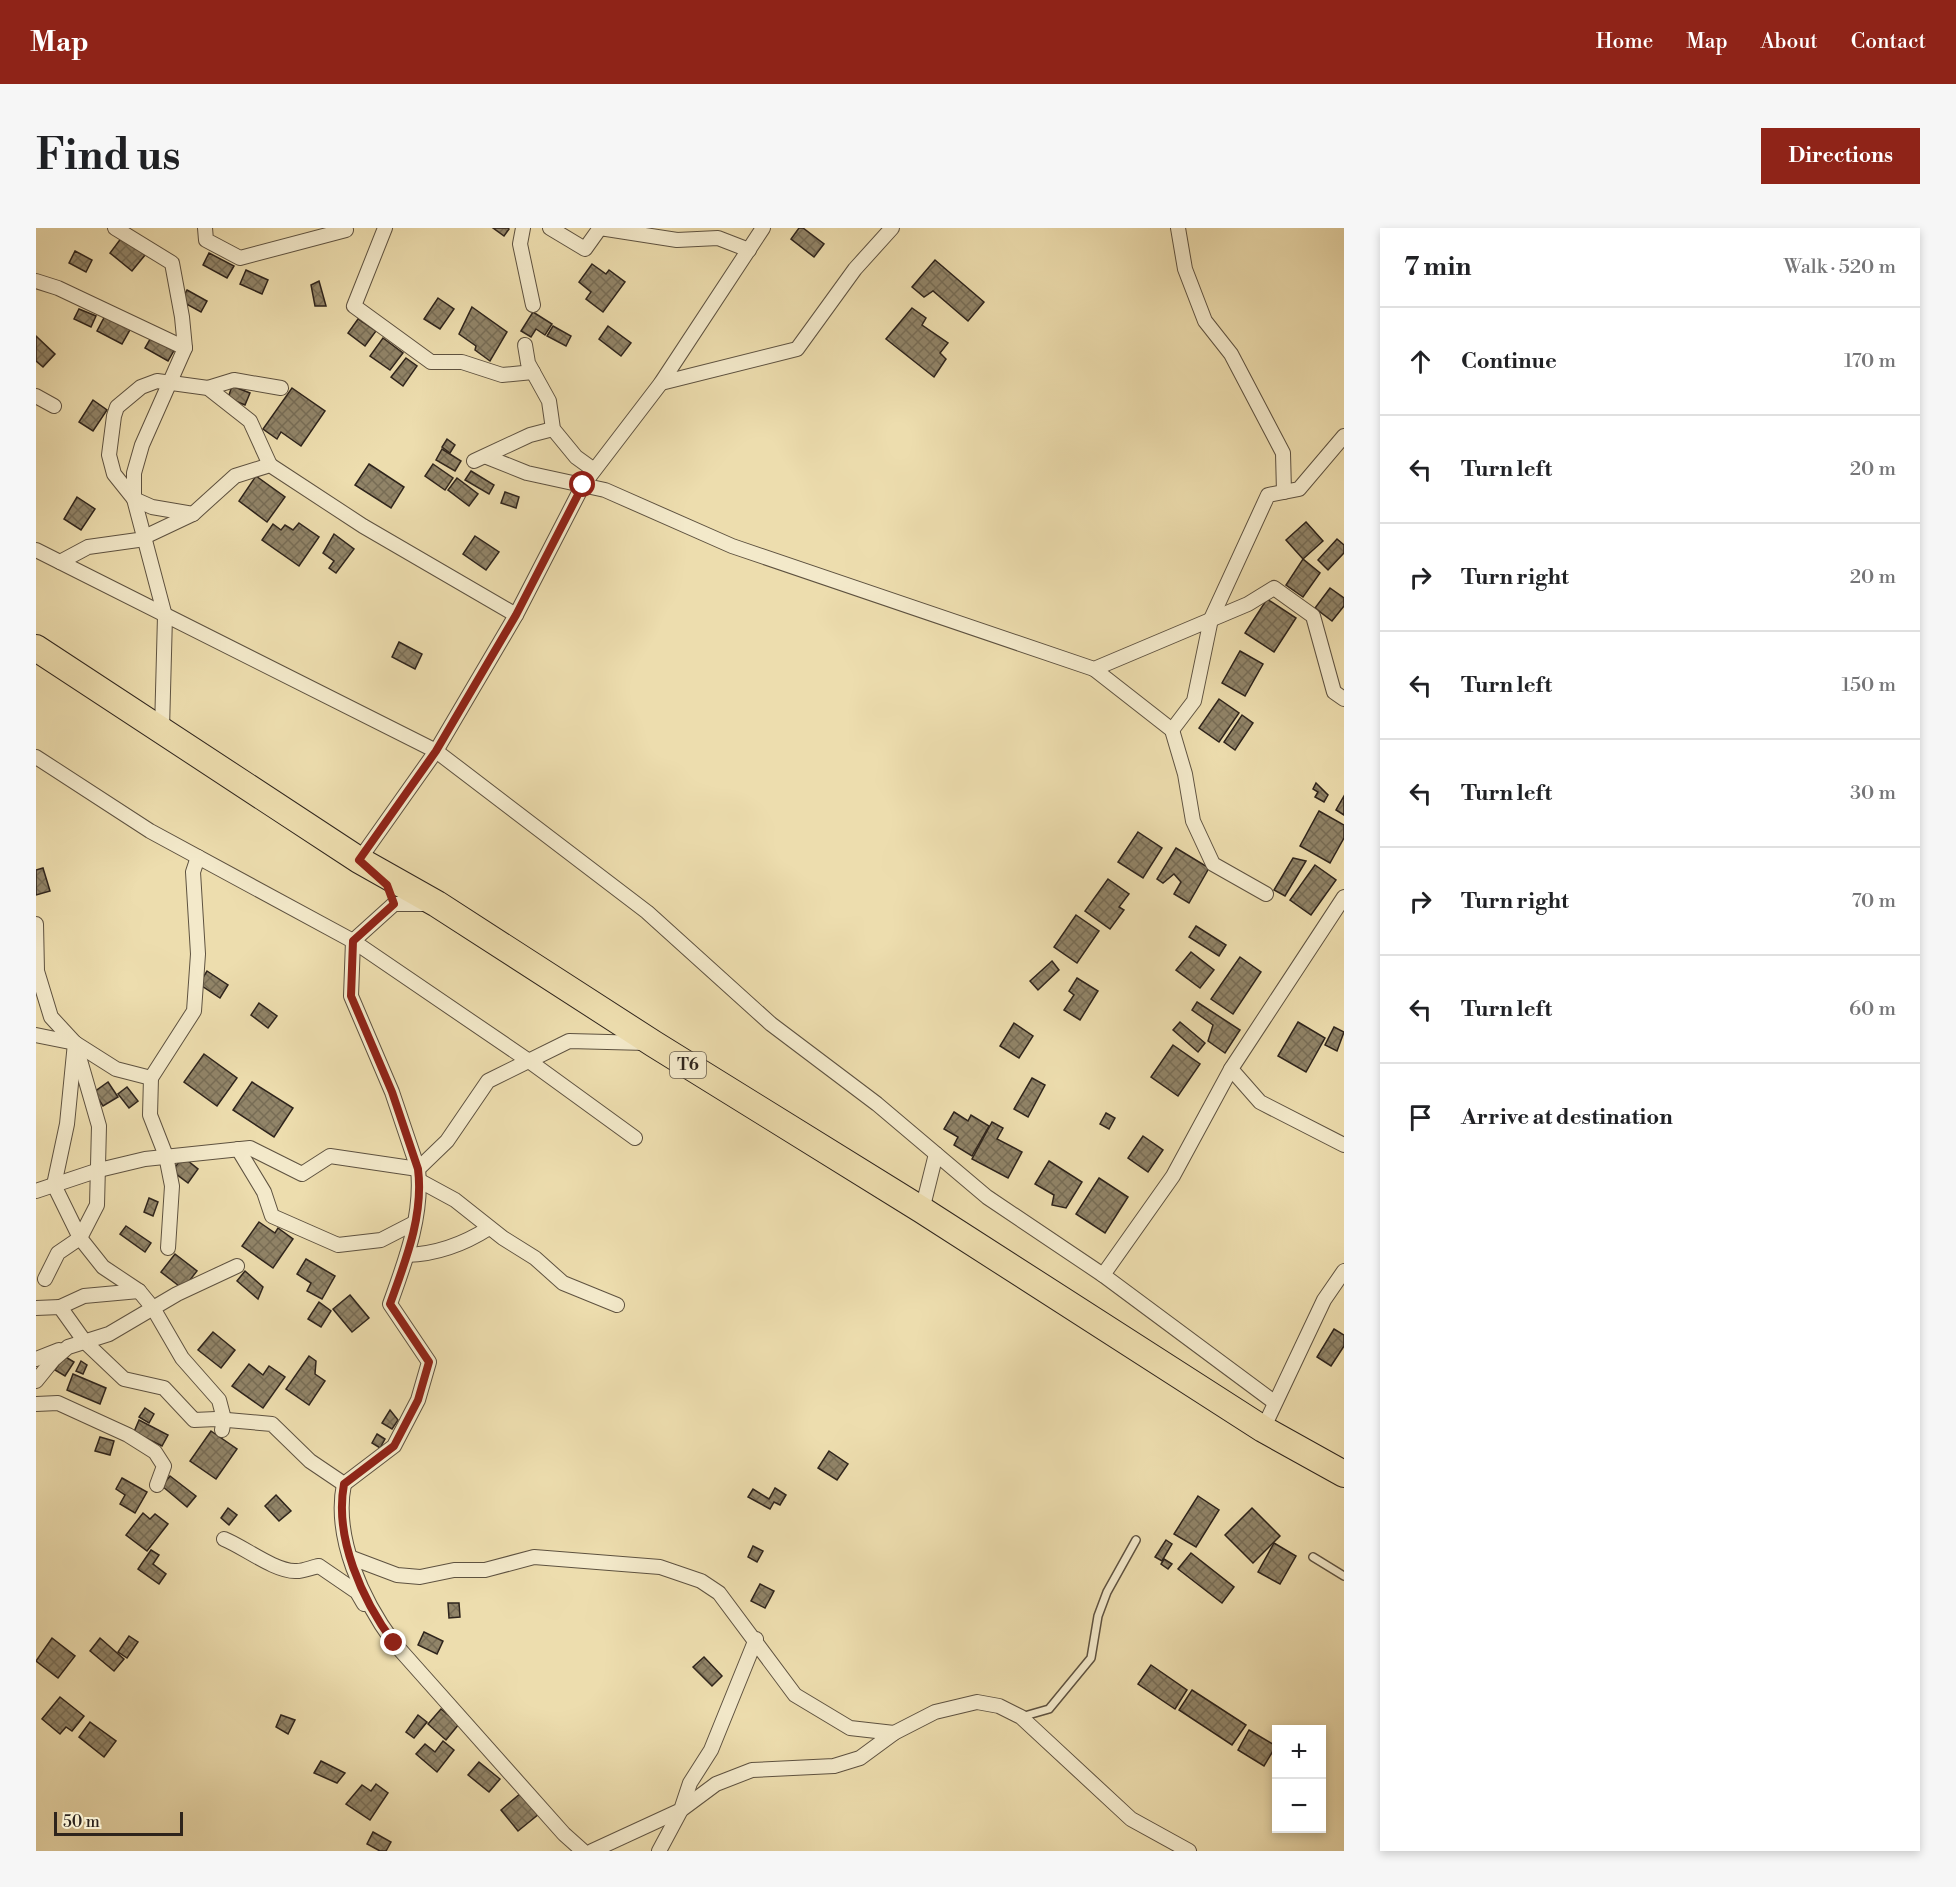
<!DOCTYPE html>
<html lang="en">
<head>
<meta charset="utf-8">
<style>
	body { margin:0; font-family:"Libre Bodoni",serif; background:#f6f6f6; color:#202124 }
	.controls { position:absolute; right:18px; bottom:18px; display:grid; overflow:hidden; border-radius:0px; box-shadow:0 3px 9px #0003 }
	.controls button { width:54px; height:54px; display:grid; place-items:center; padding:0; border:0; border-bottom:2px solid #e0e0e0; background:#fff; color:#202124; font:30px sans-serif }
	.scale { position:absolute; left:18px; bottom:15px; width:129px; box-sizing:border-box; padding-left:6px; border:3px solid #2e241c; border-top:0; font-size:16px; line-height:21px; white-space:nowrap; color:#2e241c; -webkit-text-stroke:4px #f3e9ca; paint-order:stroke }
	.stop { position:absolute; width:18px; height:18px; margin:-14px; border:4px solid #8f2418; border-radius:50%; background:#fff }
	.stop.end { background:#8f2418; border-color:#fff; box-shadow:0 2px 6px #0008 }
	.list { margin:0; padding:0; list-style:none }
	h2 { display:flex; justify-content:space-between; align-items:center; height:78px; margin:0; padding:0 24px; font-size:26px }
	h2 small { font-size:20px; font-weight:400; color:#757577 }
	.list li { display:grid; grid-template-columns:39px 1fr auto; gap:18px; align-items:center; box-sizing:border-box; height:108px; padding:0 24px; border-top:2px solid #e0e0e0 }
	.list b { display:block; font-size:22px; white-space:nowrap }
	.list em { font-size:20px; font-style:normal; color:#757577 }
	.icon { flex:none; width:33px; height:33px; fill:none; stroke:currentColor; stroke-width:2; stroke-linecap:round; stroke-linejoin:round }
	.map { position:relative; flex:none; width:1308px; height:1623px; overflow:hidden; border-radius:0px }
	header { display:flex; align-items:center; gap:36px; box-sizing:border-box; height:84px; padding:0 30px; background:#8f2418; color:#fff }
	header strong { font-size:28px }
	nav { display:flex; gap:33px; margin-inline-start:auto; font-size:21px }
	.intro { display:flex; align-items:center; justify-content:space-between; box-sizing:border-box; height:144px; padding:0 36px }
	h1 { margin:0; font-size:42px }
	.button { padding:15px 27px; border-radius:0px; background:#8f2418; color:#fff; font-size:21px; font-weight:700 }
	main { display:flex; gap:36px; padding:0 36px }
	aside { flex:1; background:#fff; border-radius:0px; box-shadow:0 3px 9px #0003 }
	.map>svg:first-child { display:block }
	.building { fill:url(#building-cross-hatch); stroke:#2e241c; stroke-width:1.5 }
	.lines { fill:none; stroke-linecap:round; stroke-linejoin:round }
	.lane-casing { stroke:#5e5240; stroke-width:10 }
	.street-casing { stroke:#5e5240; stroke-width:16 }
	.highway-casing { stroke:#2e241c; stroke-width:28 }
	.lane { stroke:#f3e9ca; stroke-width:7 }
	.street { stroke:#f3e9ca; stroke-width:14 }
	.highway { stroke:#edddae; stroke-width:26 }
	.route { stroke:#8f2418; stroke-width:8 }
	.labels { text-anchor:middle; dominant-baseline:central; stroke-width:6; stroke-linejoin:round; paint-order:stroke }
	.shield { fill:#f3e9ca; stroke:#695f50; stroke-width:1.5 }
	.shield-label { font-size:16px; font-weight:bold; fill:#2e241c }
</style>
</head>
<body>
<header>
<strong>Map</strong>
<nav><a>Home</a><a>Map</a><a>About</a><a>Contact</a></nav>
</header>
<div class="intro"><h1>Find us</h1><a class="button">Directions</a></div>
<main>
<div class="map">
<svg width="1308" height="1623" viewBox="0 0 1308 1623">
	<defs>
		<pattern id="building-cross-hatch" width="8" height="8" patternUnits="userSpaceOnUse" patternTransform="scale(1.5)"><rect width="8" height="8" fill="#918468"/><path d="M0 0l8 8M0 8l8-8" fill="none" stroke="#776c55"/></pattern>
	</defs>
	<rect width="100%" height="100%" fill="#edddae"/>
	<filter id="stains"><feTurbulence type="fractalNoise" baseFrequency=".00333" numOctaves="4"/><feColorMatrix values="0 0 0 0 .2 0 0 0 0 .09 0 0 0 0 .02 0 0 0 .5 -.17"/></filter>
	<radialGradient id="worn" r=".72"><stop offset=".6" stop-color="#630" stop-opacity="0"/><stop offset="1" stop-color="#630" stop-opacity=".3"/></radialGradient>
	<!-- building -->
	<g class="building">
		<polygon points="457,0 472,0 473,1 468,8"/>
		<polygon points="763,0 767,0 788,16 778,29 755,11"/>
		<polygon points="86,9 109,27 96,43 74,25"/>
		<polygon points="39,23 56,32 50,44 33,35"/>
		<polygon points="173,25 198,38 191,50 167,37"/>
		<polygon points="899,32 948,74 932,93 897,63 888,69 876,59"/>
		<polygon points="556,36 570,46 573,42 589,54 567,84 550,71 555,64 543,54"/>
		<polygon points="210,42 232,52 226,66 204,56"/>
		<polygon points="283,53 290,78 279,78 275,57"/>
		<polygon points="151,62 171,73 165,84 145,73"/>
		<polygon points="402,70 418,81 404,101 388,91"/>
		<polygon points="436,79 471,104 454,133 439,122 440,118 423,106"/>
		<polygon points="876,80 890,90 886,97 912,115 904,125 910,131 898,149 850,111"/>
		<polygon points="43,81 60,88 55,99 38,91"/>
		<polygon points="497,84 516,96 509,107 500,101 495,109 485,103"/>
		<polygon points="70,86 95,100 86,116 61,103"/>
		<polygon points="322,91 340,103 329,118 312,105"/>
		<polygon points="517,98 535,108 530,118 511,108"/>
		<polygon points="572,98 595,115 585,128 563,111"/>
		<polygon points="117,106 140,119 132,133 109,120"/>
		<polygon points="0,108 19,126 7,139 0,133"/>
		<polygon points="347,110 367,125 354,142 334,128"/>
		<polygon points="370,130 381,138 367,158 355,149"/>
		<polygon points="196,158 214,165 209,177 192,170"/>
		<polygon points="256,160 289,183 265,218 245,204 241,211 227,201"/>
		<polygon points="57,172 71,182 57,203 43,194"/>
		<polygon points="411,211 419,217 414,225 406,219"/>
		<polygon points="406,221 425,233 419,243 400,232"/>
		<polygon points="333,236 368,259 355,280 319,257"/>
		<polygon points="397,236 417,250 409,262 389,248"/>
		<polygon points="435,243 458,257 453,266 429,252"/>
		<polygon points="220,248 249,269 231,294 203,273"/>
		<polygon points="421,250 442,266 433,278 412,262"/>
		<polygon points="469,264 483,269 480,280 465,275"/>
		<polygon points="41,269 59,281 45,302 28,291"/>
		<polygon points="1270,294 1287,313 1267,331 1250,312"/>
		<polygon points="263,295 283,309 263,338 226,312 237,296 245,302 249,297 257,302"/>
		<polygon points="298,306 318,321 300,345 293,340 298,333 287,325"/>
		<polygon points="439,308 463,324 450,342 427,326"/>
		<polygon points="1301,311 1308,317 1308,325 1292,342 1282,332"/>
		<polygon points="1267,331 1284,345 1267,369 1250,357"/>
		<polygon points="1294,360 1308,370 1308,378 1296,393 1279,380"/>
		<polygon points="1231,371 1260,390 1238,424 1209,405"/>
		<polygon points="363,414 386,426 379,441 356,429"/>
		<polygon points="1204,423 1227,436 1209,468 1186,455"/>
		<polygon points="1183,471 1203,485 1183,514 1163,500"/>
		<polygon points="1206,487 1217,495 1199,522 1188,514"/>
		<polygon points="1280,555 1292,567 1288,574 1279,569 1282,564 1277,561"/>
		<polygon points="1308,568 1308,587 1300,582"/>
		<polygon points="1283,583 1308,597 1308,610 1294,635 1264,618"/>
		<polygon points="1102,604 1126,620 1107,650 1082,634"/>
		<polygon points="1140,620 1173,640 1153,675 1138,666 1145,654 1138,646 1127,655 1121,651"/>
		<polygon points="1257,630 1270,633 1249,668 1238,662"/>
		<polygon points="1279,637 1300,652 1275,687 1254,672"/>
		<polygon points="7,640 14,663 0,667 0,642"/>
		<polygon points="1072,651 1093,666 1083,679 1088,682 1074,701 1049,683"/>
		<polygon points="1040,687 1063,703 1041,735 1018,719"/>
		<polygon points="1160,698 1190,717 1183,728 1153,709"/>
		<polygon points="1155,724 1178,742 1164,760 1140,742"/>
		<polygon points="1204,729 1225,744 1197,786 1175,771"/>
		<polygon points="1016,733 1023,742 1002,762 994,753"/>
		<polygon points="171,743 192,757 184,770 163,756"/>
		<polygon points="1041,750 1062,763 1044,792 1028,782 1038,767 1033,763"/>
		<polygon points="1161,774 1204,802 1189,825 1172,813 1177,797 1156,782"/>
		<polygon points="223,775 241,788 232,800 215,787"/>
		<polygon points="1144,794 1169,815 1162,824 1137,802"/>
		<polygon points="1262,794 1289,810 1270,844 1242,828"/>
		<polygon points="978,795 997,808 983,830 964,818"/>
		<polygon points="1298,799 1308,804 1301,823 1289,817"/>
		<polygon points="1137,817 1164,836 1142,868 1115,849"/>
		<polygon points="168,826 201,850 181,878 148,854"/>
		<polygon points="996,850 1009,857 992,889 978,881"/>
		<polygon points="72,854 82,869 67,878 58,864"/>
		<polygon points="216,854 257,880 238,909 197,882"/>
		<polygon points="91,859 102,873 93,880 82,866"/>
		<polygon points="918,884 932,893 935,887 953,898 936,928 918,917 922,909 908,901"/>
		<polygon points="1070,885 1079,890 1073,901 1064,896"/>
		<polygon points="956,894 967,900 961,911 986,924 972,950 936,931"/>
		<polygon points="1107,908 1127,922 1112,944 1092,930"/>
		<polygon points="147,929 162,941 152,955 136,943"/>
		<polygon points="1013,933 1046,954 1030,980 1016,977 1018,967 999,956"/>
		<polygon points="1063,950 1092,969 1069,1005 1040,986"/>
		<polygon points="113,970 122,974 117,988 108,984"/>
		<polygon points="223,994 239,1005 242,1000 257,1011 237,1040 206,1018"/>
		<polygon points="90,998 115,1015 109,1024 84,1006"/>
		<polygon points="139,1026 161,1043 147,1061 125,1044"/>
		<polygon points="270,1031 299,1048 286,1071 271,1063 275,1055 261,1046"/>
		<polygon points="209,1043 227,1059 222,1071 201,1053"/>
		<polygon points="314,1067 333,1090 316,1104 297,1081"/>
		<polygon points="283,1074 295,1083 285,1099 272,1091"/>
		<polygon points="1298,1101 1308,1107 1308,1118 1295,1138 1281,1129"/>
		<polygon points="177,1104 199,1122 185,1140 162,1122"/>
		<polygon points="28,1128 38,1134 29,1148 19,1142"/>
		<polygon points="273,1128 280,1133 279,1146 289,1153 273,1177 250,1161"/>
		<polygon points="45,1133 51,1137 47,1146 40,1143"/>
		<polygon points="213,1136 227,1147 233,1138 249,1149 227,1180 196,1158"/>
		<polygon points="37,1146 70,1160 64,1176 31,1162"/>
		<polygon points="109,1180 118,1186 113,1195 103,1189"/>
		<polygon points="354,1182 362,1192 356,1201 346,1195"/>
		<polygon points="103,1192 132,1207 126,1218 98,1204"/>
		<polygon points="175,1203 201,1221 180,1251 154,1233"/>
		<polygon points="341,1206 349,1211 344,1220 336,1215"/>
		<polygon points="64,1209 78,1213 74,1227 59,1223"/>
		<polygon points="793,1223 812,1236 801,1252 782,1240"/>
		<polygon points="134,1248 160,1268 151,1279 126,1258"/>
		<polygon points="86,1250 111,1264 99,1285 84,1276 89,1267 80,1261"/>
		<polygon points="739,1260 750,1267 744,1277 738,1274 734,1281 712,1269 717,1261 733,1271"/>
		<polygon points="240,1267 255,1283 243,1293 229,1278"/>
		<polygon points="1162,1268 1183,1282 1160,1319 1138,1306"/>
		<polygon points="192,1280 201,1287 193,1297 185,1290"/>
		<polygon points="1216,1280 1244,1308 1217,1335 1189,1307"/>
		<polygon points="107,1285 114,1291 119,1286 132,1296 111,1323 90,1307"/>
		<polygon points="1130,1312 1136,1316 1126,1333 1119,1329"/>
		<polygon points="1238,1315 1260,1328 1244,1356 1222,1344"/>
		<polygon points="717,1318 727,1323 721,1334 712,1329"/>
		<polygon points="115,1322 123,1327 117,1336 130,1346 123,1356 102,1341"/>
		<polygon points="1155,1325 1198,1359 1186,1375 1142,1341"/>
		<polygon points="1128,1331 1136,1336 1132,1341 1125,1336"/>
		<polygon points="724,1356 738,1363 729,1380 715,1373"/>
		<polygon points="412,1375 423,1375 424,1389 413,1390"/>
		<polygon points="388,1404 407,1413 401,1426 382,1417"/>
		<polygon points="93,1408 102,1414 91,1430 82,1424"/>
		<polygon points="16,1410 39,1428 22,1450 0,1433"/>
		<polygon points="64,1410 88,1431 78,1443 54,1423"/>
		<polygon points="668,1429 686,1448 676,1458 657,1439"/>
		<polygon points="1115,1437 1151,1462 1139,1481 1102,1456"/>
		<polygon points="1156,1462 1210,1497 1196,1517 1143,1482"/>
		<polygon points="24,1469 48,1488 36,1503 30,1499 24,1506 6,1491"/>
		<polygon points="405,1481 423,1496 410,1512 392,1496"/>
		<polygon points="245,1487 259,1492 252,1506 240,1499"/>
		<polygon points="382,1487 391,1494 378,1510 370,1504"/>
		<polygon points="54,1494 80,1513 68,1529 43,1509"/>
		<polygon points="1213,1502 1240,1518 1228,1538 1202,1522"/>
		<polygon points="407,1513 418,1522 401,1544 380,1526 389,1516 399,1524"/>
		<polygon points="285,1533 309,1545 301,1555 278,1545"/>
		<polygon points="443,1534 464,1551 453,1564 432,1547"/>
		<polygon points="340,1556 352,1565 334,1592 310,1576 326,1557 335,1563"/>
		<polygon points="485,1565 503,1586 482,1603 465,1582"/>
		<polygon points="337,1604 355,1614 350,1623 344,1623 331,1616"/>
	</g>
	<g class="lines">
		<!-- lane casing -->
		<g class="lane-casing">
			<g id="lane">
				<polyline points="1277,1329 1308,1348"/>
				<polyline points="985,1489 1013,1481 1055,1430 1062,1388 1071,1364 1100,1312"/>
			</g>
		</g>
		<!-- street casing -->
		<g class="street-casing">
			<g id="street">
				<polyline points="79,0 136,35 146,89 149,120 106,217 98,245 98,271 129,388 126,501"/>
				<polyline points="169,0 170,12 204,30 310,2"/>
				<polyline points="349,0 318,78 395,134 426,134 466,147 497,144"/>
				<polyline points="487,0 484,16 497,77"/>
				<polyline points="514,0 549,21 564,0 641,12 682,10 713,22"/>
				<polyline points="1142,0 1149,41 1169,93 1195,126 1247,225 1248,264"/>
				<polyline points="0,53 22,60 149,120"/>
				<polyline points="489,117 492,135 513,173 517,201 540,229 558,242"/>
				<polyline points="625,155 761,121 819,41 856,0"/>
				<polyline points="172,160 198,152 245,160"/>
				<polyline points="0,168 18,178"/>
				<polyline points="451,229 491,245 569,262 696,318 1058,441 1212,376 1238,360 1277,388 1298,464 1308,471"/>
				<polyline points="438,233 494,207 517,201"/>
				<polyline points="157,286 116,279 98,271 78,246 73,227 78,188 81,179 105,159 121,153 172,160 214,193 234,237"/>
				<polyline points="0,322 400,523 611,684 735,796 841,876 951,969 1067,1047 1238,1174"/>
				<polyline points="24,334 52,319 102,312 157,286 199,248 234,237 327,298 480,387"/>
				<polyline points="1058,441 1136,502 1149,546 1157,593 1177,636 1230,666"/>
				<polyline points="1136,502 1158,473 1175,391 1232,267 1263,261 1308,208"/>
				<polyline points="0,529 114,603 317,713 493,833 599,910"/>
				<polyline points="327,635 323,632 400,523 480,387 547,257 625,155 727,0"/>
				<polyline points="1308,669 1195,841 1224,874 1308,917"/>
				<polyline points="0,696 1,743 15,789 39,815 63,898 61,977 44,1010 22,1025 9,1051"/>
				<polyline points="0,807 39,815 80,841 115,850"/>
				<polyline points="39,815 31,896 18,957 44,1010 67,1039 103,1063 117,1080 146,1130 183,1172 188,1191 186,1202"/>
				<polyline points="202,921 228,964 236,988 302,1017 345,1012 378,995"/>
				<polyline points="382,941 411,913 452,853 533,813 610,815"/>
				<polyline points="384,953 419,972 467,1010 499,1030 527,1055 581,1077"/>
				<polyline points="0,963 63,942 109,931 214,920 266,946 294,928 382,941"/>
				<polyline points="886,982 900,926"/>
				<polyline points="132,1020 136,958 130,928 114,887 115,850 158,783 162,726 157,644 162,629"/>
				<path d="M371,1027C402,1026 428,1016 453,1000"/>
				<polyline points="1067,1047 1137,948 1195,841"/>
				<polyline points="24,1079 48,1068 103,1063"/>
				<path d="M0,1080L24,1079L49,1114L88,1151L128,1160L158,1192L180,1191L236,1196L274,1233L308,1256L358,1218L382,1172L393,1134L354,1076C369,1034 387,988 382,941L356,864L315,768L317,713L358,676H392"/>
				<polyline points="0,1131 23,1122"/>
				<polyline points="0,1153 17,1132 32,1119 73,1106 141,1066 201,1038"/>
				<polyline points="0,1176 22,1175 92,1207 119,1224 128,1238 121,1257"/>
				<polyline points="1227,1201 1288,1072 1308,1043"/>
				<path d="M308,1256C297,1310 327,1373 358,1415L528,1606L547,1623"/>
				<path d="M188,1311C208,1319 238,1343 259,1343C266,1344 276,1339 283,1338L321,1364L328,1376"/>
				<polyline points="316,1330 361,1347 384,1349 418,1342 449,1342 498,1329 624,1339 665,1353 683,1365 759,1467 814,1500 858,1505"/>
				<polyline points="556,1623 645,1582 654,1555 675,1522 720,1411"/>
				<polyline points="623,1623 645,1582 680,1556 716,1542 798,1538 824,1530 858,1505 899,1484 941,1474 963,1478 985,1489 1095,1591 1153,1623"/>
			</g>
		</g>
		<!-- highway casing -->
		<g class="highway-casing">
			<polyline id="highway" points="0,420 323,632 401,676 618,816 886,982 1227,1201 1308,1246"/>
		</g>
		<!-- lane -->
		<use href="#lane" class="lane"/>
		<!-- street -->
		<use href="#street" class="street"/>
		<!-- highway -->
		<use href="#highway" class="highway"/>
	</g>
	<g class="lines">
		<!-- route -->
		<path class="route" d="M358,1415C326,1372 298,1310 308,1256L358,1218L382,1172L393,1134L354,1076C369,1034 388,988 382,941L356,864L315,768L317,713L358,676L351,657L323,632L400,523L480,387L547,257"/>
	</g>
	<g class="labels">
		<!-- shield labels -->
		<rect class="shield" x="634" y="824" width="36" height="26" rx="4.5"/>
		<g class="shield-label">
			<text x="652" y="837">T6</text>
		</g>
	</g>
	<rect width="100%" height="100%" filter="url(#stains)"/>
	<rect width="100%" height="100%" fill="url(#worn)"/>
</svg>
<div class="controls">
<button>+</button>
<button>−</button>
</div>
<div class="scale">50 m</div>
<div class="stop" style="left:547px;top:257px"></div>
<div class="stop end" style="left:358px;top:1415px"></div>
</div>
<aside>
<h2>7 min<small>Walk · 520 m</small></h2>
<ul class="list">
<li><svg class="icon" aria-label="ahead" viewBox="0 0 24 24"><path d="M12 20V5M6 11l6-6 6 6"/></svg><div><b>Continue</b></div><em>170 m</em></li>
<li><svg class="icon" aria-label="left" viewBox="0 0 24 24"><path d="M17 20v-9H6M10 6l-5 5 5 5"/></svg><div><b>Turn left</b></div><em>20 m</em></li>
<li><svg class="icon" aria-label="right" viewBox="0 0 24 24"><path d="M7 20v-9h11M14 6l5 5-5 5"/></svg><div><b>Turn right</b></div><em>20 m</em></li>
<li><svg class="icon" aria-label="left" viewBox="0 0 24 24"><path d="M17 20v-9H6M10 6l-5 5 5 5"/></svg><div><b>Turn left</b></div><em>150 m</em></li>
<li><svg class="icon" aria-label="left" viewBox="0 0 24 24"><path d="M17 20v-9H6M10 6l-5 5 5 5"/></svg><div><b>Turn left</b></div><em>30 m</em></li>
<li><svg class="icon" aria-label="right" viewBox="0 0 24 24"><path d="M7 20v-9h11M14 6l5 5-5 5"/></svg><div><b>Turn right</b></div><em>70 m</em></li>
<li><svg class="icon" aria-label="left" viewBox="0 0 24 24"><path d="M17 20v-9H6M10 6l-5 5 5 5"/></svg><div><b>Turn left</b></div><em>60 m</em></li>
<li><svg class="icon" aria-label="arrive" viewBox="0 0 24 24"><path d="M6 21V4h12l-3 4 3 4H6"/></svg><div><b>Arrive at destination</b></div></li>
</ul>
</aside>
</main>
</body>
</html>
